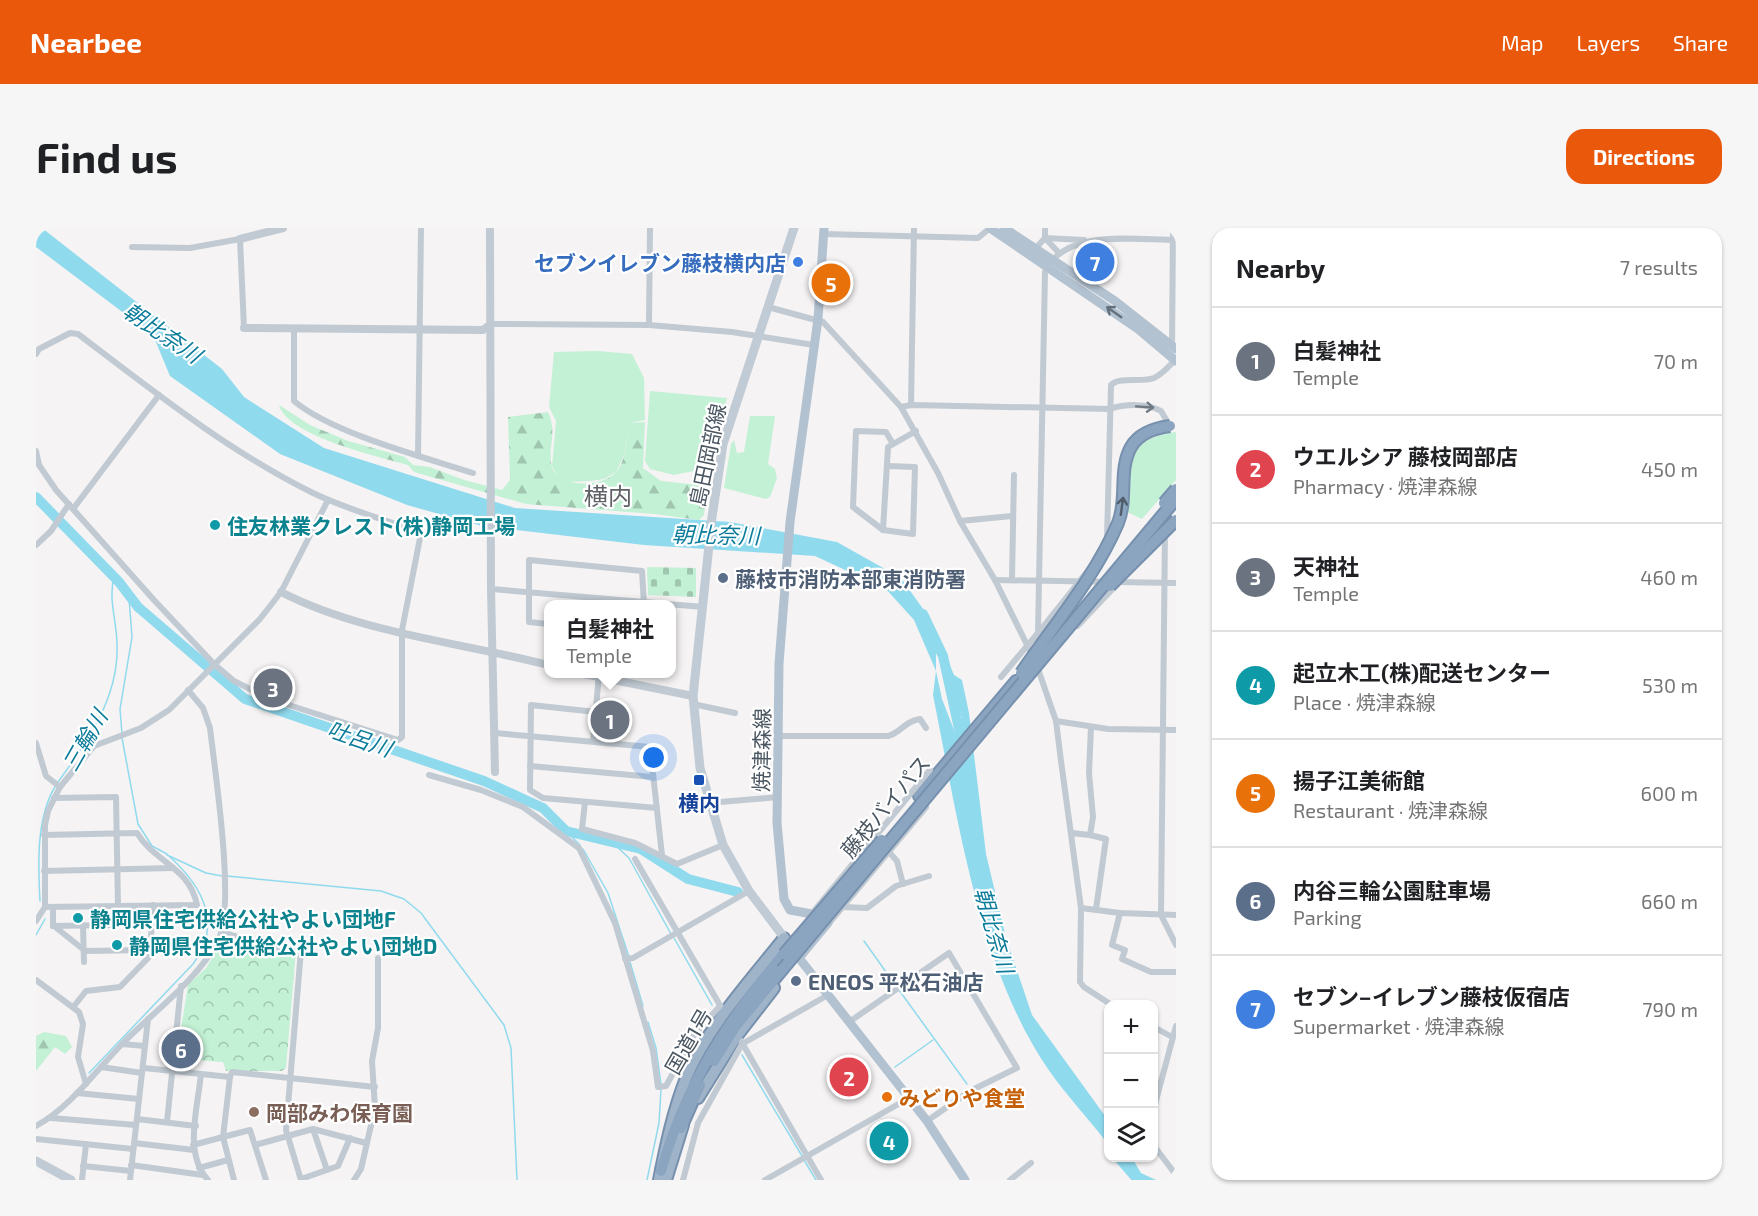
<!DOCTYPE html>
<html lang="en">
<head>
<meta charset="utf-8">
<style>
	body { margin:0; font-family:"Exo 2","Noto Sans JP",sans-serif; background:#f6f6f6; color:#202124 }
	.controls { position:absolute; right:18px; bottom:18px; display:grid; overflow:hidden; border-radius:12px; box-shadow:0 2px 4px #0004 }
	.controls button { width:54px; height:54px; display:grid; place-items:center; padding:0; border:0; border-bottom:2px solid #e0e0e0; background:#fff; color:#202124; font:30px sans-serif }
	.you { position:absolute; left:618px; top:530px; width:21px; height:21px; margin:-15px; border:4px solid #fff; border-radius:50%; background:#1a73e8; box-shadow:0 0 0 9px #1a73e833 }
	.badge { display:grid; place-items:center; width:39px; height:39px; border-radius:50%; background:#ea580c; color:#fff; font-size:20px; font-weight:700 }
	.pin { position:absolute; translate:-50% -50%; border:3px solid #fff; box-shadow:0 2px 6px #0006 }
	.popup { position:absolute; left:508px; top:372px; width:132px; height:78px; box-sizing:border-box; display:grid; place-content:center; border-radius:12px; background:#fff; filter:drop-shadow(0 2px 4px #0005); font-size:20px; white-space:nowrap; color:#757577 }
	.popup b { font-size:22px; color:#202124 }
	.popup::after { content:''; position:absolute; left:50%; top:100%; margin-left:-12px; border:12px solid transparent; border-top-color:#fff }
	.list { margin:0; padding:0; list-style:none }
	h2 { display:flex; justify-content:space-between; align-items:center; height:78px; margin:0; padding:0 24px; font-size:26px }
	h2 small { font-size:20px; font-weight:400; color:#757577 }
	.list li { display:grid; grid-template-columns:39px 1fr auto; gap:18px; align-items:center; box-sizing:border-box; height:108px; padding:0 24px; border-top:2px solid #e0e0e0 }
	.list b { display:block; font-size:22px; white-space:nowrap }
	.list p { margin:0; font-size:20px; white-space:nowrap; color:#757577 }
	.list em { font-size:20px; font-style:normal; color:#757577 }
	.icon { flex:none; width:33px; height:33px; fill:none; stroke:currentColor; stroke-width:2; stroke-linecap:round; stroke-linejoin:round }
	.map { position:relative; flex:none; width:1140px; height:952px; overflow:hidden; border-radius:18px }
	header { display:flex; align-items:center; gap:36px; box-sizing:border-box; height:84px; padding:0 30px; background:#ea580c; color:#fff }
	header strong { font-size:28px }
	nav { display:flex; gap:33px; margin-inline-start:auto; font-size:21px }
	.intro { display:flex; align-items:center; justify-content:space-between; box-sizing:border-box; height:144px; padding:0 36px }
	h1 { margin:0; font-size:42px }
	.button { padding:15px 27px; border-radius:18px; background:#ea580c; color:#fff; font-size:21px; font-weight:700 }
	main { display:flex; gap:36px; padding:0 36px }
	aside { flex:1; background:#fff; border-radius:18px; box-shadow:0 2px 4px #0004 }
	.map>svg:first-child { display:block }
	.green { fill:#c3f1d5 }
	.forest { fill:url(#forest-firs) }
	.cemetery { fill:url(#cemetery-stones) }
	.park { fill:url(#park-crowns) }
	.water { fill:#90daee }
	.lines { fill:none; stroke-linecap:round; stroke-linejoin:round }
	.stream { stroke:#90daee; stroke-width:1.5 }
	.river { stroke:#90daee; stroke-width:10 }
	.trunk-casing { stroke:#7690ad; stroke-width:14 }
	.motorway-casing { stroke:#7690ad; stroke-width:14 }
	.minor { stroke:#c1cad2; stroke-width:6 }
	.tertiary { stroke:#c1cad2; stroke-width:8 }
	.secondary { stroke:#c1cbd6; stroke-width:9 }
	.primary { stroke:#b3c2d1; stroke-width:9 }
	.trunk { stroke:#9fb4c9; stroke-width:10 }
	.motorway { stroke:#8ba5c1; stroke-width:10 }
	.motorway-bridge-casing { stroke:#7690ad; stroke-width:14; stroke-linecap:butt }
	.motorway-bridge { stroke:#8ba5c1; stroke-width:10 }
	.oneway { stroke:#64717d }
	.oneway2 { stroke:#6e7983 }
	.oneway3 { stroke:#505e6b }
	.shop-dot { fill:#3f7fe0; stroke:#fff; stroke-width:2 }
	.culture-dot { fill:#0f9aa8; stroke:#fff; stroke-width:2 }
	.service-dot { fill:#5c6f8a; stroke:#fff; stroke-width:2 }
	.transit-dot { fill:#1a4fb4; stroke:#fff; stroke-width:2 }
	.food-dot { fill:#e8710a; stroke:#fff; stroke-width:2 }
	.education-dot { fill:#8d6e63; stroke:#fff; stroke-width:2 }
	.labels { text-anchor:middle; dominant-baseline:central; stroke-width:4.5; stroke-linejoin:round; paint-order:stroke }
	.shop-label { font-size:21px; font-weight:bold; fill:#366cbe; stroke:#fff; text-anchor:end }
	.street-label { font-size:21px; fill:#4a5661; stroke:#fff }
	.culture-label { font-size:21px; font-weight:bold; fill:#0d838f; stroke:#fff; text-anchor:start }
	.service-label { font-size:21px; font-weight:bold; fill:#4e5e75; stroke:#fff; text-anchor:start }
	.transit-label { font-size:21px; font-weight:bold; fill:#164399; stroke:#fff }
	.food-label { font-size:21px; font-weight:bold; fill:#c56008; stroke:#fff; text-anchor:start }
	.education-label { font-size:21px; font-weight:bold; fill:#785e54; stroke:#fff; text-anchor:start }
	.water-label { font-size:22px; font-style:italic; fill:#0c7c9b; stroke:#fff }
	.quarter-label { font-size:24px; fill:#5f6368; stroke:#fff }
</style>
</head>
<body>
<header>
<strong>Nearbee</strong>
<nav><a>Map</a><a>Layers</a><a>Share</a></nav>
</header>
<div class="intro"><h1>Find us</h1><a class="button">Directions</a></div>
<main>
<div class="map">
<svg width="1140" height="952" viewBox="0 0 1140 952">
	<defs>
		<pattern id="forest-firs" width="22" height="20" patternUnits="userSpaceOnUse" patternTransform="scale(1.5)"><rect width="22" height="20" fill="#c3f1d5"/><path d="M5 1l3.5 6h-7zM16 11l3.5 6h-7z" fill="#a0c6b0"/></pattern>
		<pattern id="cemetery-stones" width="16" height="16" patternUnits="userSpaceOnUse" patternTransform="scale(1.5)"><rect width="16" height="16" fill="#c3f1d5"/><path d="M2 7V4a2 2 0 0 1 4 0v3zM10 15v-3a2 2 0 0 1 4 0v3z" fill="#a0c6b0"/></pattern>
		<pattern id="park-crowns" width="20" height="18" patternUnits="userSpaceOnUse" patternTransform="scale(1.5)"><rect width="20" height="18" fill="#c3f1d5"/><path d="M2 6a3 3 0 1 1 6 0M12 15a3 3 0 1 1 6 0" fill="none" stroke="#a0c6b0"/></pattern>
	</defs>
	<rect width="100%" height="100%" fill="#f5f3f3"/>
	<!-- green -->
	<g class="green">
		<polygon points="562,123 596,126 608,150 609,192 594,195 588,227 580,244 568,251 554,253 532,254 522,250 516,238 520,193 513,179 518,124"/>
		<polygon points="614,163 691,170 673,240 638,247 614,241 609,233"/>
		<polygon points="714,188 739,188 732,236 739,241 741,250 734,269 730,271 688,260 695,216 698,212 701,225 708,224"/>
		<path d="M1140,204V252L1106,291L1091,284C1093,237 1085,213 1140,204Z"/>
	</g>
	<!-- forest -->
	<g class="forest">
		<path d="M243,177L274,197L312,213L369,229L377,237L394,239L428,252L466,262L474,252L472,189L512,184C522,205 511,219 516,239C522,261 568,259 580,244C591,232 590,209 594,195L609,194L607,240L625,253L672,258L668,287L663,292L618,286L490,276L378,244L372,237C344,229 251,208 243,177Z"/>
		<polygon points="8,804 30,808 36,819 29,826 19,819 0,843 0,808"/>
	</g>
	<!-- cemetery -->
	<polygon class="cemetery" points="611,339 660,340 660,369 612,367"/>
	<!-- park -->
	<polygon class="park" points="190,706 260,723 250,840 246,843 190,843 187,834 147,831 150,814 143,813 152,757 170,740"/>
	<!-- water -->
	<g class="water">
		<path d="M0,0H6L186,141L208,169L288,220L479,280L694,294L801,314L865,350L892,388L900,417V443L906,471L920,507L926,490L912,448L907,420L918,447L926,452L933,485L950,626L970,710L996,787L1072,892V916C1053,891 1030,867 1012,841C942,739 921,586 897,467L900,443L878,392L850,361L779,328L608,317L446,298L371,277L244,226L134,148L117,107L0,19Z"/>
		<polygon points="1083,930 1096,930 1105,945 1120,952 1099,952"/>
	</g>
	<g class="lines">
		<!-- stream -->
		<g class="stream">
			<polyline points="86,506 84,481 96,409 93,370"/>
			<polyline points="86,510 102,596 116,618 131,626"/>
			<path d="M22,554C52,513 83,469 81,417C81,393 72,372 78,349"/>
			<polyline points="530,603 544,617"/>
			<polyline points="576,614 593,630 635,706"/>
			<polyline points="547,621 572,665 593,729"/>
			<polyline points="131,627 170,645 186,648"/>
			<polyline points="191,648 345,663 368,671 385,685 468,797 475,820 481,952"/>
			<path d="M4,673C2,636 0,589 20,557"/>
			<polyline points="0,707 9,691"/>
			<polyline points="638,710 676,777"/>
			<polyline points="828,713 860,758"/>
			<polyline points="594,734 607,778"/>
			<polyline points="863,762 931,856"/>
			<polyline points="612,794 620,820 625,856"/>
			<polyline points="706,827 766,928"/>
			<polyline points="859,839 897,812"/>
			<path d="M53,845L157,736C187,697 167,659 134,629"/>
			<polyline points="768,932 780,952"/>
			<polyline points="611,952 623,895 625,861"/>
		</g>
		<!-- river -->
		<g class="river">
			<polyline points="0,269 83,354 102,379 209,471 448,553 507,580 530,603 605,621 652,651 702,664"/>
			<polyline points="887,386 907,428 925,510"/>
			<polyline points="1083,930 1102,952"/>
		</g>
		<!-- trunk casing -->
		<g class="trunk-casing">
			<g id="trunk">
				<polyline points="662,870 700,809 738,760"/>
				<path d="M623,952C630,917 637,883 650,850C672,798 714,753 748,710"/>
				<polyline points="630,952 647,897"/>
			</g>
		</g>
		<!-- motorway casing -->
		<g class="motorway-casing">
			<g id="motorway">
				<polyline points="883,568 980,453"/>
				<polyline points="678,833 699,799 746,742"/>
				<polyline points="645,900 664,857"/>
				<path d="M625,943C650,856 690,794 748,726"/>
			</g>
		</g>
		<!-- minor -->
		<g class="minor">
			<polyline points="1009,0 1009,10 1023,25"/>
			<polyline points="788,6 942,10 954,0"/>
			<polyline points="96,19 154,20 204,11 208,100"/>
			<polyline points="999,21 1009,10 1048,12"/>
			<polyline points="732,79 787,94 865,179 902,245 924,293 959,352 997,429"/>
			<polyline points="455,96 613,97 696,104 778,117"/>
			<polyline points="613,97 614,0"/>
			<path d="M258,100V173C296,205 387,229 437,245"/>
			<polyline points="1136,117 1137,0"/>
			<path d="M0,126L3,121L34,105L42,106C117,163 192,223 277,265C310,281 346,291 381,303L384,310L366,402V509L362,512L234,471L198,453L178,436L118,372L20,262L3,237L0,223"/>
			<polyline points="875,177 878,0"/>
			<path d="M865,179L875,177L1074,181C1088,176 1112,175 1125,183L1134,198"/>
			<polyline points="382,228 385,0"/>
			<polyline points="851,238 879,239 877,306 847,302 817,279 820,203 850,204 857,216"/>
			<polyline points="37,281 123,167"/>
			<polyline points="924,293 976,288"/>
			<polyline points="847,302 852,219 880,203"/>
			<polyline points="1129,302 1125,687 1140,717"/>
			<path d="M1071,311L1075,157C1085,148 1105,155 1118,150C1127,146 1133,138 1140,131"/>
			<polyline points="0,317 15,303 33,276"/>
			<polyline points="976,351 978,247"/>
			<polyline points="959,352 1140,355"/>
			<polyline points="455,361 667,379"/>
			<polyline points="512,396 493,394 493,332 606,343 608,376"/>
			<polyline points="1002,405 1054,340"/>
			<polyline points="1001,438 1020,493 1025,533 1045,680 1044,754 1048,759 1074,776"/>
			<path d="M965,449L1002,405L1009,44C1028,0 1100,12 1140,12"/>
			<polyline points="657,476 699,485"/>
			<polyline points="560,484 495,477 494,562 507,570 621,580"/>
			<polyline points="1020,493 1072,501 1140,502"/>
			<polyline points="1055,499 1053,545 1057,589 1054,607 1070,611 1060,681"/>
			<polyline points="459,505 614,519 626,627"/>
			<path d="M743,508H852C866,504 867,494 884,491L890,500"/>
			<polyline points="557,513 563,446"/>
			<polyline points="0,515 10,548 24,559"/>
			<polyline points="494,538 617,549"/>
			<polyline points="393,547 445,562 487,579 543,620 579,695 617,823 622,859 630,858 658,807 684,778"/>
			<polyline points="18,570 80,569 82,679"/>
			<polyline points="549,574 546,601 599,615 641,636 687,617"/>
			<polyline points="673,575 742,569"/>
			<polyline points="1035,605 1054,607"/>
			<path d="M8,607L101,605C119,635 153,638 161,677L9,679"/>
			<polyline points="853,624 861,633 867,656"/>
			<polyline points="599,631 685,779"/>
			<polyline points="8,643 137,640"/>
			<polyline points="17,679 17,698"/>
			<polyline points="65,679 66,697"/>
			<polyline points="806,679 831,680 860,658 893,648"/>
			<polyline points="1045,680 1084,685 1140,687"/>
			<polyline points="778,683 894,542"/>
			<polyline points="1084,685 1076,717 1089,722 1086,731 1115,744 1140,744"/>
			<polyline points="0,693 9,679 9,597 12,583 24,559 58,518 105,500 133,482 224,391 245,364 292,272"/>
			<polyline points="47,697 48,734"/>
			<polyline points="17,698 75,697"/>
			<polyline points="18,698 48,722"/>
			<polyline points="186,704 234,719 265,722 250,902 265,952"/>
			<polyline points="48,723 111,722"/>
			<polyline points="589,731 597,730 713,663"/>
			<polyline points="0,752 43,784 47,796 42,829 50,856"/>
			<polyline points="38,778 50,763 84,759 114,728 117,677"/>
			<polyline points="813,794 913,725 981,840 934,863 891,893"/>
			<polyline points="1118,799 1136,809"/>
			<polyline points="705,813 785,952"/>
			<polyline points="86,816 109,818"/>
			<polyline points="65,839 106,845"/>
			<polyline points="108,840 194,849 196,844 339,859"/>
			<path d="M165,846C162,879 147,925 172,952"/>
			<polyline points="194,849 187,909 214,902 230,952"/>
			<polyline points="41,865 103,871"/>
			<polyline points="1118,880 1140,798"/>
			<polyline points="15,890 100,897"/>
			<polyline points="101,891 160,898"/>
			<polyline points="131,894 145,758"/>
			<path d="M0,898C36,878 60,842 89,813C120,782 161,752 182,713C200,679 179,544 174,500L167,480L152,462"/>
			<polyline points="277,901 291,942"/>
			<polyline points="0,911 97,921"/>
			<polyline points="98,915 158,922"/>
			<polyline points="157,917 187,909 198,952"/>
			<polyline points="219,917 277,901 330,915"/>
			<polyline points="1118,918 1140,947"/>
			<polyline points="95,937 167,947"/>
			<polyline points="47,938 95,943"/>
			<polyline points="163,940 192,932"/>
			<polyline points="265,951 302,938 314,910"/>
			<polyline points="46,952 50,916"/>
			<polyline points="94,952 112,791"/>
			<polyline points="318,952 325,941 339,880 336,833 342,800 342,730"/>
			<polyline points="647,952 662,895 706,816 792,767"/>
			<polyline points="729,952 873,870"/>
			<polyline points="974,952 995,935"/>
		</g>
		<!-- tertiary -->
		<g class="tertiary">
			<polyline points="454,0 455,361 459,544"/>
			<polyline points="204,11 247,0"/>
			<polyline points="208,100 447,102 455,96"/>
			<path d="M245,364C327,406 424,414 512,437"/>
			<polyline points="1041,397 1080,356"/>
			<polyline points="548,446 657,468"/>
			<polyline points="792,695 889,579"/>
		</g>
		<!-- secondary -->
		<g class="secondary">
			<polyline points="753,716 713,663 687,617 664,540 657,468 676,289 687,216 758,0"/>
			<polyline points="0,933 35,952"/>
		</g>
		<!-- primary -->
		<g class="primary">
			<polyline points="788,0 782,91 754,294 743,436 741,595 748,671 754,682 776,686 792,695 763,730 891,893 929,952"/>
			<polyline points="954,0 1102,101 1140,133"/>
			<polyline points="968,0 1079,73 1140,121"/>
		</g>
		<!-- trunk -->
		<use href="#trunk" class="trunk"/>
		<!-- motorway -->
		<use href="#motorway" class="motorway"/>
		<!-- motorway-bridge casing -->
		<g class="motorway-bridge-casing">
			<g id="motorway-bridge">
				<polyline points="1128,275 1140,261"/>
				<polyline points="1074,358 1140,292"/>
				<path d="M985,445C1018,397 1059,349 1082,295C1092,271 1082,242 1095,219C1103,205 1119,200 1134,198"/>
				<polyline points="748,726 846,612"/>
				<polyline points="746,742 1140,271"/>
			</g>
		</g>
		<!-- motorway-bridge -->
		<use href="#motorway-bridge" class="motorway-bridge"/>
	</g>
	<!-- one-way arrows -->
	<defs><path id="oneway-shaft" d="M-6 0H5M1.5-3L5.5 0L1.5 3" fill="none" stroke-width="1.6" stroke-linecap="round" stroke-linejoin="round" transform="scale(1.5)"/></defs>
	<use class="oneway" href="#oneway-shaft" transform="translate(1078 84) rotate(-145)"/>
	<use class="oneway2" href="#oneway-shaft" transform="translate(1109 179) rotate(4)"/>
	<use class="oneway3" href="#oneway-shaft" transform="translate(1086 278) rotate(-82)"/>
	<!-- markers -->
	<circle class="shop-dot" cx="762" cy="34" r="6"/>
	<g class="culture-dot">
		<circle cx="179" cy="297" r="6"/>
		<circle cx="42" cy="690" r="6"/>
		<circle cx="81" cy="717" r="6"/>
	</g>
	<g class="service-dot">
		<circle cx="687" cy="350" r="6"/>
		<circle cx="760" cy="753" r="6"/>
	</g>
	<rect class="transit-dot" x="657" y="546" width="12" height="12" rx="3"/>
	<circle class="food-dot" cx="851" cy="869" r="6"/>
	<circle class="education-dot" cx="218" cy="884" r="6"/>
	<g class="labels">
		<!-- shop labels -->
		<g class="shop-label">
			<text x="750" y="34">セブンイレブン藤枝横内店</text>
		</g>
		<!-- street labels -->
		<g class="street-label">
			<text transform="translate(671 227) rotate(-78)">島田岡部線</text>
			<text transform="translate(725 522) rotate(-89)">焼津森線</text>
			<text transform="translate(849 578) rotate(-50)">藤枝バイパス</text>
			<text transform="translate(652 813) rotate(-60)">国道1号</text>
		</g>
		<!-- culture labels -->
		<g class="culture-label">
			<text x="191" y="297">住友林業クレスト(株)静岡工場</text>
			<text x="54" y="690">静岡県住宅供給公社やよい団地F</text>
			<text x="93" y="717">静岡県住宅供給公社やよい団地D</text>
		</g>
		<!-- service labels -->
		<g class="service-label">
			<text x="699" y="350">藤枝市消防本部東消防署</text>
			<text x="772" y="753">ENEOS 平松石油店</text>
		</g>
		<!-- transit labels -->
		<g class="transit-label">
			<text x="663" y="574">横内</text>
		</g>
		<!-- food labels -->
		<g class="food-label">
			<text x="863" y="869">みどりや食堂</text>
		</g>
		<!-- education labels -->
		<g class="education-label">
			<text x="230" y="884">岡部みわ保育園</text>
		</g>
		<!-- water labels -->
		<g class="water-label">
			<text transform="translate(127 104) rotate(34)">朝比奈川</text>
			<text transform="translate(680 306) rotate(1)">朝比奈川</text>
			<text transform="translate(324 510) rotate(19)">吐呂川</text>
			<text transform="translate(48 512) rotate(-60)">三輪川</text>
			<text transform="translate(959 702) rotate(74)">朝比奈川</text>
		</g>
		<!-- quarter labels -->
		<g class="quarter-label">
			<text x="572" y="267">横内</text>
		</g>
	</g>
</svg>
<div class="controls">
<button>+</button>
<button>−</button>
<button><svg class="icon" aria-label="layers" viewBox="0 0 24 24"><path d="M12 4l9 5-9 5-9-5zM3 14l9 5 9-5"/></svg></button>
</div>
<div class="you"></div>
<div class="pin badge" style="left:574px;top:492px;background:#6b7280">1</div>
<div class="popup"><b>白髪神社</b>Temple</div>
<div class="pin badge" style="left:813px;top:849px;background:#e0444e">2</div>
<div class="pin badge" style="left:237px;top:460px;background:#6b7280">3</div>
<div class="pin badge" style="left:853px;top:913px;background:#0f9aa8">4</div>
<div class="pin badge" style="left:795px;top:55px;background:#e8710a">5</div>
<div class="pin badge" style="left:145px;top:821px;background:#5c6f8a">6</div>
<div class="pin badge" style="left:1059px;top:34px;background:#3f7fe0">7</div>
</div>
<aside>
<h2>Nearby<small>7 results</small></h2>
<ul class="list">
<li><span class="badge" style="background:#6b7280">1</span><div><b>白髪神社</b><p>Temple</p></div><em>70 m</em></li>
<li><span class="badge" style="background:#e0444e">2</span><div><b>ウエルシア 藤枝岡部店</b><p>Pharmacy · 焼津森線</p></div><em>450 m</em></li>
<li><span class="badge" style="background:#6b7280">3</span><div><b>天神社</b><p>Temple</p></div><em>460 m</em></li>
<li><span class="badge" style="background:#0f9aa8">4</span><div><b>起立木工(株)配送センター</b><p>Place · 焼津森線</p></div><em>530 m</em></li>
<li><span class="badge" style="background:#e8710a">5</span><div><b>揚子江美術館</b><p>Restaurant · 焼津森線</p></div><em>600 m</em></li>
<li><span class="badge" style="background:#5c6f8a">6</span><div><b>内谷三輪公園駐車場</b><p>Parking</p></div><em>660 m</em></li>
<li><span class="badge" style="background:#3f7fe0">7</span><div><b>セブン−イレブン藤枝仮宿店</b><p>Supermarket · 焼津森線</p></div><em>790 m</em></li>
</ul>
</aside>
</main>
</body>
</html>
